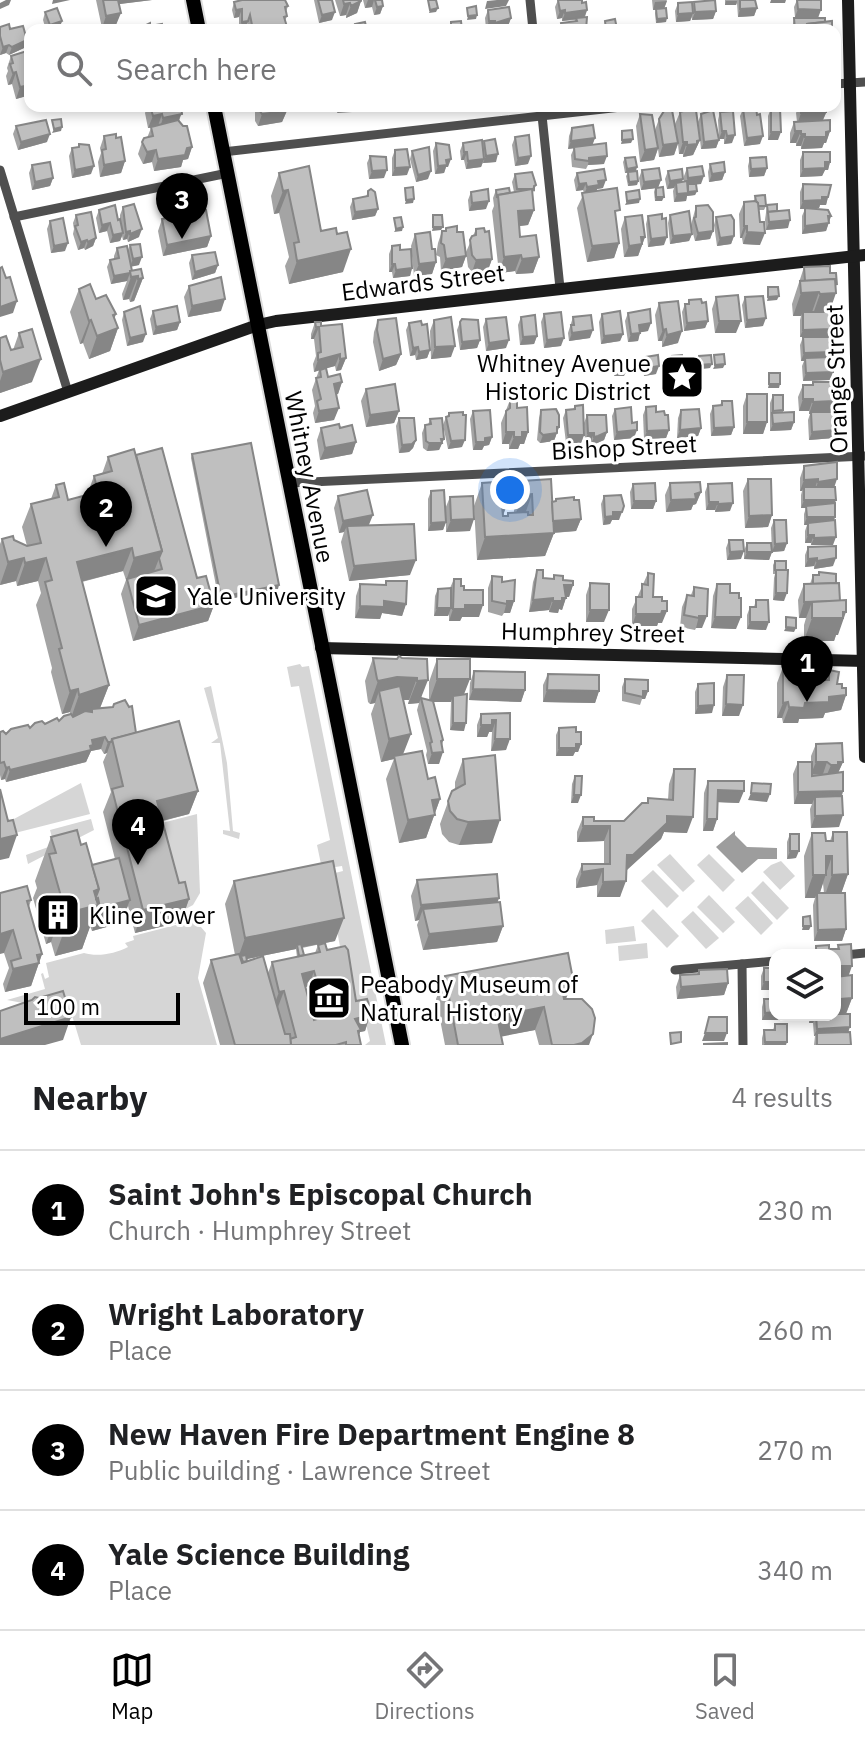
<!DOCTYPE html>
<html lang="en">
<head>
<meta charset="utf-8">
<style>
	body { margin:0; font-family:"IBM Plex Sans",sans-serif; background:#f2f2f2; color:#202124 }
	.controls { position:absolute; right:24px; bottom:24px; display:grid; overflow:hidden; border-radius:16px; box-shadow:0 4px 12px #0003 }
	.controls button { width:72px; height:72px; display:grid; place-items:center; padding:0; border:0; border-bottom:2px solid #e0e0e0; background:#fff; color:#202124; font:40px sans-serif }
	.scale { position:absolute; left:24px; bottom:20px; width:156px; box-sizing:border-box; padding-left:8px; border:4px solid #000; border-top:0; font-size:22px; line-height:28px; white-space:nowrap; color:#000; -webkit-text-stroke:6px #fff; paint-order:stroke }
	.you { position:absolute; left:510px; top:490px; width:28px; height:28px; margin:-20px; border:6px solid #fff; border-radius:50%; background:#1a73e8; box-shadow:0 0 0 12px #1a73e833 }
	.badge { display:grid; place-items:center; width:52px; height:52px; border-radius:50%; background:#000; color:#fff; font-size:26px; font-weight:700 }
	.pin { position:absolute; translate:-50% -66px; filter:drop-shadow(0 2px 4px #0008) }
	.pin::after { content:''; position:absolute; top:42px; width:28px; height:24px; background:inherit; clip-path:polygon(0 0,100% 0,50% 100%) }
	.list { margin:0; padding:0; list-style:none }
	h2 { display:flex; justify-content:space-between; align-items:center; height:104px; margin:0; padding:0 32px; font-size:34px }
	h2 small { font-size:26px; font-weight:400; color:#757577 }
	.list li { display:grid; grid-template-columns:52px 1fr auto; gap:24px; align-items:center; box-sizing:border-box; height:120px; padding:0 32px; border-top:2px solid #e0e0e0 }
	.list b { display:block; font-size:30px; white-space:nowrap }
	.list p { margin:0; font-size:26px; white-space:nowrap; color:#757577 }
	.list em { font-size:26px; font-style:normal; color:#757577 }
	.icon { flex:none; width:44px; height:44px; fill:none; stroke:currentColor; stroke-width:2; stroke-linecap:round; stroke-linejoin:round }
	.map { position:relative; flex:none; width:865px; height:1045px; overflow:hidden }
	.search { position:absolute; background:#fff; box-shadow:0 4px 12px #0003; left:24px; right:24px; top:24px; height:88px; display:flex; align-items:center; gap:20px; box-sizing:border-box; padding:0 28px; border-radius:16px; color:#757577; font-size:30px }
	.sheet { height:584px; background:#fff }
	nav { display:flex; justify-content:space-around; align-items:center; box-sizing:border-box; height:112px; border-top:2px solid #e0e0e0; background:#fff; font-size:22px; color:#757577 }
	nav a { display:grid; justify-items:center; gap:4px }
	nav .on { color:#000 }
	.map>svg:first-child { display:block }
	.green { fill:#d6d6d6 }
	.water { fill:#9d9d9d }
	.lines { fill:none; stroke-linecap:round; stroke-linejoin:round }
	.primary-casing { stroke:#dbdbdb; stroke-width:18 }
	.street { stroke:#4f4f4f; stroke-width:9 }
	.secondary { stroke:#1c1c1c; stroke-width:12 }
	.primary { stroke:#000; stroke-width:14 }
	.wall { fill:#a4a4a4; fill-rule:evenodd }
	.shaded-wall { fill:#868686 }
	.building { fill:#bfbfbf; stroke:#868686; stroke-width:2; fill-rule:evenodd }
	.labels { text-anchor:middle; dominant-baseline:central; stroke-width:6; stroke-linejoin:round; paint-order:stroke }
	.street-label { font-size:24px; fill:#000; stroke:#fff }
	.poi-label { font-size:24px; fill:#000; stroke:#fff; text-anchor:start }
</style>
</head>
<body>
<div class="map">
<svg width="865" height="1045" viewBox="0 0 865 1045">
	<rect width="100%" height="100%" fill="#fff"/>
	<!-- green -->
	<g class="green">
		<polygon points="300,664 302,667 309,666 386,1045 365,1045 370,1041 363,1011 352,1013 327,875 343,871 342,866 322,869 317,845 330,840 299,686 291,687 287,667"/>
		<polygon points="211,686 227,763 233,831 240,833 239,839 223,834 223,830 230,831 220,743 211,743 218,738 204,688"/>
		<polygon points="81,783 90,814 15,833 12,820"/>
		<polygon points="197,814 200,893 193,905 180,912 158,824"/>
		<polygon points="91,819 94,830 28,864 26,855 54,845 50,830"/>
		<polygon points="670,854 695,881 683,892 657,865"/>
		<polygon points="709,854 735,880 723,892 697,865"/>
		<polygon points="781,861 795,876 780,890 763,872 771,865"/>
		<polygon points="653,870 679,896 667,908 641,881"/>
		<polygon points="763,881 789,908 777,920 751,893"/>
		<polygon points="709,895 735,922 723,933 697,907"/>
		<polygon points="748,896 773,923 761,935 735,908"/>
		<polygon points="653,909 679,936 667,948 641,921"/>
		<polygon points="693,911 719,938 706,949 681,922"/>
		<path d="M195,920L206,933L198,978L217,1045H81L71,1012L7,1000L45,989L41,974L43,973L45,979L49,977L46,963L84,953C97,957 115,954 128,947L125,943L134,940L133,936Z"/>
		<polygon points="634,926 636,941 606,944 605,930"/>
		<polygon points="647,943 648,958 619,961 618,946"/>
	</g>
	<!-- water -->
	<polygon class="water" points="735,831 735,835 747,847 777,848 777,859 758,859 742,873 716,847"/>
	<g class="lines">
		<!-- primary casing -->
		<g class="primary-casing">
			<g id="primary">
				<polyline points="193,0 199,30"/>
				<polyline points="214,106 402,1045"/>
			</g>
		</g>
		<!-- street -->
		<g class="street">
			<polyline points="530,0 533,30"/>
			<polyline points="835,84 865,82"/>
			<polyline points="541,106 560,288"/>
			<polyline points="223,152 630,106"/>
			<polyline points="0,170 68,392"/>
			<polyline points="14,217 228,173"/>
			<polyline points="289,483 865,456"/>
			<polyline points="835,956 865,953"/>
			<polyline points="742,964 743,1045"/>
			<polyline points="675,970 775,961"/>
		</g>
		<!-- secondary -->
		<g class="secondary">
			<polyline points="848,0 865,757"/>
			<polyline points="0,416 258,325 276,321 865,255"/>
			<polyline points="321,648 865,661"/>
		</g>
		<!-- primary -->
		<use href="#primary" class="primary"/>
	</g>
	<!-- wall -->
	<g class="wall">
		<polygon points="96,0 152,0 119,4 116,25 102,28"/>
		<polygon points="314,0 332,0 332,20 319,23"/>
		<polygon points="335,0 361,0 361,1 357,13 346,18 346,15 340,16"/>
		<polygon points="363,0 382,0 383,6 380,14 374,15 372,7 365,8"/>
		<polygon points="558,0 582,3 587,10 585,17 586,30 559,30 561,23 575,21 575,20 562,21 562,18 557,19 555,7"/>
		<polygon points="652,0 667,0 664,8 666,22 656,23 655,13 656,10 653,10"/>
		<polygon points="725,0 755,0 757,8 754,16 738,17 737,3 736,5 725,5"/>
		<polygon points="797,0 825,22 832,30 792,30 794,18 815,18 795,17 794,7"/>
		<polygon points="234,2 288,6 286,12 287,16 285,21 288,30 249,30 247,23 245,29 239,30 239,17 234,18 232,10"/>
		<polygon points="694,2 716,11 713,19 692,20 692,17 690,21 676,22 675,11 678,3 693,6"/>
		<polygon points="488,10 511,18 508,26 496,30 492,30 492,29 486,29 485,18"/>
		<polygon points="45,12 62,21 59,29 46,30 43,20"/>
		<polygon points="0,27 10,29 24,48 9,55 6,53 0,55"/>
		<polygon points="11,56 30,95 16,99 12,84 8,85 6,76 8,71 7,68"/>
		<polygon points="145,106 184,106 179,121 192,147 188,159 183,160 181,167 154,171 152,162 143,164 138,154 142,142 147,138 151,128 148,128 145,113 146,110"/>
		<polygon points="255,106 289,106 282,122 258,126 255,121"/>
		<polygon points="799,106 829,106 823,120 830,131 826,143 824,143 822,148 801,149 801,146 796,146 796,143 790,143 790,133 794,122 797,122 796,113"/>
		<polygon points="771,108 778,140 768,140 768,116"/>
		<polygon points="743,109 760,144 744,146 740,116"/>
		<polygon points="680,112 700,140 693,155 683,157 683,154 679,154 678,144 674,155 659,157 658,149 654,160 640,162 636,126 640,114 655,130 659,119 675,124"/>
		<polygon points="720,112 732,143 724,144 724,139 719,139 718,120"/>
		<polygon points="701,114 719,140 716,148 701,149 698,122"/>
		<polygon points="16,126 47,142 18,150 13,134"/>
		<polygon points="572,128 595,138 592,145 604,164 588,165 586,169 572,167 571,155 574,148 568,149 569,136"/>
		<polygon points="104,136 125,161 121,173 100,177 98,162 101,153 100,148"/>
		<polygon points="515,137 528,164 515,166 512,145"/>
		<polygon points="484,141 496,162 483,163 483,162 481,167 466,169 464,160 461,160 460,151 463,143 482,146"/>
		<polygon points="436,143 448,167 446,167 444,173 435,174 433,151"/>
		<polygon points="79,144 91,174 72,178 69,156 72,148 78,147"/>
		<polygon points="395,150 407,175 392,176 392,158"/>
		<polygon points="412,151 428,179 416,182 410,159"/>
		<polygon points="803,152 830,162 828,170 825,170 822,176 800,177 800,160"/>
		<polygon points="370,156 384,178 369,179 367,163"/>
		<polygon points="625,158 636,171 638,181 637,185 628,186 626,176 628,173 625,173 623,162"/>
		<polygon points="750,158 767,168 764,176 749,177 748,166"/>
		<polygon points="710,164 725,172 722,180 709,182 708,172"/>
		<polygon points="32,165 53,178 50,186 32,190 29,173"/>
		<polygon points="687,168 701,184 696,184 697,191 695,195 687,196 686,201 674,202 673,191 674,188 667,189 665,179 668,171 682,182 684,182 684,176"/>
		<polygon points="642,170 661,180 658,187 662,201 655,201 654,192 655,188 641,190 639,178"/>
		<polygon points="279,173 321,231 337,234 343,272 289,284 285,266 289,257 279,213 274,214 271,196"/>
		<polygon points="577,173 603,188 597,189 597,191 616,220 619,243 614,258 587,262 577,208 584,193 583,190 576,191 574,180"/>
		<polygon points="515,174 536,185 532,195 534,210 528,225 519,226 520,237 539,257 533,273 516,274 515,271 499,273 492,211 494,206 493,198 496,190 510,193 514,192 512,182"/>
		<polygon points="803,184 828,197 826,205 820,205 819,208 811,208 831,216 826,231 802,234 802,216 805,209 800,209 800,192"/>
		<polygon points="368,191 378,209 375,216 352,220 350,207 353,199 366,197"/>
		<polygon points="471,192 486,209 469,211 468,200"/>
		<polygon points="755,196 766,206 764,210 759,210 760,245 743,244 742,238 740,238 739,214 744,202 754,201"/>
		<polygon points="196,202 203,211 211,236 207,247 163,256 158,231 162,219 192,213"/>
		<polygon points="767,205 788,228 766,230 765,220"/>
		<polygon points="696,206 713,231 710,239 695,241 691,226 692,234 689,241 670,244 668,223 670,215 691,225"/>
		<polygon points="123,207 139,237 128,242 127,239 123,240 122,236 120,241 110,243 107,231 99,233 96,218 99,210 118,220 120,219 120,215"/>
		<polygon points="76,215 96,238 93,246 85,250 84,248 78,250 73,234 74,229 73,223"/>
		<polygon points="648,216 664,245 648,247 646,224"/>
		<polygon points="625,217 645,237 638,256 624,257 621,229"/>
		<polygon points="716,217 734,236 731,244 717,246 714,225"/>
		<polygon points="50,221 65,251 51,253 47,229"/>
		<polygon points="446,228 457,232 466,256 462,267 441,271 440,257 436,255 438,243 442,231 445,231"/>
		<polygon points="476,229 492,259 488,270 472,272 468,267 466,252"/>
		<polygon points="415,234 432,249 436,262 432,274 414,276 411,246"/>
		<polygon points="130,245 139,265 132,266 132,271 143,278 134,301 130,302 129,299 123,300 122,294 127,281 111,284 107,267 110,260 114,259 114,256 117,248 128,250"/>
		<polygon points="392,246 400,250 412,268 410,276 393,278 392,272 389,272 389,254"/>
		<polygon points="192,255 218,265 215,273 192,280 189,263"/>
		<polygon points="804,267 830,273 836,287 830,312 831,329 828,337 830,357 830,380 803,381 802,366 804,361 801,361 800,345 803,337 800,337 800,320 801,316 793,316 792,304"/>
		<polygon points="189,286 221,311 188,317 184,297"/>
		<polygon points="79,289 96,299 115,319 118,328 110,351 89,359 83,343 80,344 70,312"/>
		<polygon points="716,297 736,333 715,333 712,309"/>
		<polygon points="745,297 763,326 745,328 742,305"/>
		<polygon points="689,300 708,321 705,328 684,331 682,312 685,304 688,304"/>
		<polygon points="659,303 678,343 662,347 662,341 658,341 655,315"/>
		<polygon points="153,311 180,322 177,330 153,335 150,319"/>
		<polygon points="124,312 143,342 127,346 122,320"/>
		<polygon points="628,313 648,331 640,332 638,341 628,342 625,321"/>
		<polygon points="544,314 561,346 544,348 541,322"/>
		<polygon points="602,314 623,334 620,341 601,344 599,322"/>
		<polygon points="521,317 537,336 534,344 520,345 518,325"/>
		<polygon points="573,317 590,338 569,341 568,333"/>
		<polygon points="486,319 506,348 486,351 483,327"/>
		<polygon points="378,320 401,354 396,365 379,371 373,342 374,332"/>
		<polygon points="434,320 451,357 431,359 430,331"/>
		<polygon points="315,322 321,326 346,358 341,370 336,371 335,366 326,368 328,377 342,382 338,394 336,394 334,420 315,423 313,413 315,406 312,390 319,370 314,372 313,364 316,356 314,339 311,339 311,334"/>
		<polygon points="460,322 480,340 477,348 460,350 457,330"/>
		<polygon points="409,323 430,350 427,358 416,360 415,355 410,356 406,330"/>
		<polygon points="19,333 32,382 0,393 0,338 11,350 13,350"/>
		<polygon points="699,356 710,368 700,369 700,379 699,383 688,383 688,373 689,369 698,369 697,360"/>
		<polygon points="645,357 656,374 644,376 642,365"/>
		<polygon points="813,382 830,412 836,430 834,438 809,440 808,420 810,414 809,414 809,411 799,411 798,397 803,385 812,385"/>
		<polygon points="366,389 399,411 394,423 366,427 361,401"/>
		<polygon points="747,394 767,422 763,434 743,434 743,406"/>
		<polygon points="773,395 783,410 783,412 794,422 791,430 770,431 770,403"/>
		<polygon points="510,400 517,408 528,432 524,444 520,444 518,449 509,449 509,444 502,444 501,423"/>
		<polygon points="722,401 734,427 731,435 711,436 710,414 713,406 720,405"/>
		<polygon points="575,406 584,435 581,443 566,443 563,418 566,410 573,409"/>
		<polygon points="646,407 665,415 669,430 666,438 644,439 643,415"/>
		<polygon points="615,409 634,438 614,440 612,416"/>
		<polygon points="541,410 559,427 554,441 540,443 537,440 539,418"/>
		<polygon points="681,410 701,428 698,436 677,438 678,418"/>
		<polygon points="473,411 492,437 489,445 484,446 482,450 473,450 470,419"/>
		<polygon points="449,413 462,447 448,449 443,425 446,417 447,417"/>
		<polygon points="587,415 607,432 604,440 595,444 591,444 591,441 585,441 584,423"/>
		<polygon points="399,418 416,440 413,448 409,452 399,453 396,426"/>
		<polygon points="430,419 444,439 439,450 427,451 423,448 422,433 425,425 428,425"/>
		<polygon points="321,428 340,428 356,442 352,454 320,460 317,440"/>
		<polygon points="192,454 278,589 219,601 191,458"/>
		<polygon points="136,455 197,578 214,605 208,621 133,641 121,594 126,580 123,571 82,582 109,685 100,708 136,733 198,791 189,814 163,821 179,883 189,899 181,922 135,933 128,906 121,923 92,931 90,926 82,949 55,956 51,942 46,944 33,898 37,888 35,881 51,837 81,845 92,865 115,859 103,812 111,792 103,762 107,753 104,754 101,749 91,751 86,762 6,782 5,779 1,780 0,775 0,732 6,734 59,721 70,714 70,712 62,714 51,672 52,668 36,605 41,593 38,581 17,586 16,581 0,585 0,544 2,539 14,540 27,546 22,527 31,504 51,499 56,485 68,500 87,495 94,476 102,474 108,457"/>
		<polygon points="804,466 834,487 836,500 834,504 835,517 834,520 833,545 811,545 811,543 805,543 805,531 807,525 804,525 804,514 806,508 801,508 801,495 802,491 800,491 800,478"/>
		<polygon points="748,479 772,515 768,527 745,528 743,491"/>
		<polygon points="522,481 552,502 555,502 556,499 581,519 576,531 554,533 545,556 477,560 474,506 482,483 503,516 507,516 508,513 514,513 514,504"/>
		<polygon points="670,483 701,492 696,504 693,505 691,510 666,512 665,495"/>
		<polygon points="633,484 656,501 653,509 631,509 630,492"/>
		<polygon points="708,484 730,511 715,512 715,510 706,510 705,492"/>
		<polygon points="431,491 445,509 450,497 470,531 446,532 446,522 443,530 428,531 428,499"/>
		<polygon points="338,496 369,525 410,575 349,581 341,542 344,532 339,533 334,508"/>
		<polygon points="604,496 619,520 612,520 610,524 603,525 601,504"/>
		<polygon points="774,520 787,543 784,551 772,552 771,528"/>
		<polygon points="729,540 741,559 727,560 726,548"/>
		<polygon points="747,543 772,552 769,560 744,559 744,551"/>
		<polygon points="808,547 833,566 814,569 814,566 805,567 805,555"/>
		<polygon points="775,561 784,601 773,600 774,578 775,574 773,574 773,565"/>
		<polygon points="537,570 543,578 553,579 554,575 573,585 569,597 566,597 562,610 559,609 558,613 549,612 549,610 529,612 533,582"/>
		<polygon points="819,572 838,635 836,635 834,641 804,641 804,625 806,618 799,618 798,600 804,584 810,584 813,575 818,575"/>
		<polygon points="648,573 653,597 662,623 658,623 657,626 632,626 632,609"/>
		<polygon points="492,576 502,582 514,601 510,613 504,613 502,616 488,612 488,588"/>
		<polygon points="454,579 464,590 479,617 462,617 460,621 449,621 449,614 448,616 434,616 435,596 438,589 450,588"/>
		<polygon points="386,581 406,604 402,616 382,613 380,619 355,618 356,596 360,584 385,585"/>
		<polygon points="590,583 604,622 586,622 586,595"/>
		<polygon points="717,584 730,593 736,629 711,628 713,596"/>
		<polygon points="694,587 702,628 696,628 695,630 680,627 682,607 687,595 691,595"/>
		<polygon points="756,600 766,630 747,629 747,615 750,607 754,607"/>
		<polygon points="373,658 427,659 421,698 429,700 429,682 437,659 464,695 464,731 450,730 451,702 433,702 443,740 439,764 428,764 426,755 427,751 417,710 419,703 408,704 409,700 403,700 403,755 428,779 440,799 426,838 399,843 386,779 394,759 381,762 371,714 375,703 370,704 368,702 365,681"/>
		<polygon points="783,667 807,680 825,680 829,670 837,684 842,688 846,695 841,710 825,713 823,718 799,719 798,723 783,723 782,718 777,718 777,683"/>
		<polygon points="474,671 525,690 521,702 469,700 470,683"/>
		<polygon points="548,674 599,691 595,703 543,702 543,685"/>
		<polygon points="727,675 739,716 722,716 723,687"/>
		<polygon points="625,679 648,691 645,699 642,699 640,705 622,701 622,687"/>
		<polygon points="698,684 712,713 695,714 695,692"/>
		<polygon points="510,713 506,750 491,751 492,732 489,732 487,737 477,737 477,725 481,714"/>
		<polygon points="559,728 576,732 581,744 578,752 575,752 573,756 556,756 556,735"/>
		<polygon points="816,744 843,762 838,773 843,791 842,796 839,827 811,828 810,809 812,804 794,804 793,774 798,762 811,762 811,756"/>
		<polygon points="463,759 492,843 459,845 449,842 442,834 440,824 452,791 455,789 455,782"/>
		<polygon points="674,769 687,833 664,832 661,839 626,870 620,897 597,897 597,885 576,888 576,879 582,864 604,864 604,841 577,842 577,832 583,817 594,821 624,821 647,803 648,798 668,800 669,784"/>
		<polygon points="575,776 578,803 571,803 572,784"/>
		<polygon points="708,781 739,803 718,802 717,819 713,831 703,831 704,793"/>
		<path d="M833,832L848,874L841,893L846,929L842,941H814L813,905L815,898H805L804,856L812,833L826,841H830ZM823,883L824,893H820Z"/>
		<polygon points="790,834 796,858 787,859 787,842"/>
		<polygon points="417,880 498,902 503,926 497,942 423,950 417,925 419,920 415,921 411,896"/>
		<path d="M234,881L335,941L302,948L304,955L315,953L318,945L327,950L356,1001L370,1015L365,1031L360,1032L359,1035L361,1045H220L203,983L211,960L235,955L225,904ZM296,949L297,957L272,962L268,973L247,961V959ZM309,986L318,1019L314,1020L305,987Z"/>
		<polygon points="0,893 31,900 29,907 42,954 31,986 5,992 3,984 9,968 4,953"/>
		<polygon points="838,945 849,975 852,998 846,1014 851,1045 814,1045 815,1036 814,1036 813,1023 809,1023 809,1015 835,1015 835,955 813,955 816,946 829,949 837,949"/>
		<polygon points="764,968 775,968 761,990 761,976"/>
		<polygon points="699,970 728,983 724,995 677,999 676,987 680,975 697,974"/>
		<polygon points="445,976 566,999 589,1045 539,1045 535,1030 501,1036 503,1045 445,1045 436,999"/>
		<polygon points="764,999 785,1020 762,1020 762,1007"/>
		<polygon points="775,1024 786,1045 762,1045 762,1038 764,1030 773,1030"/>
	</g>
	<!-- shaded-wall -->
	<g class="shaded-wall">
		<polygon points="6,0 11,0 9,5 0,9 0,3"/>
		<polygon points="53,0 70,0 52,4"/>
		<polygon points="114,0 152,0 112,5"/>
		<polygon points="368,0 374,0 372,7 365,8"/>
		<polygon points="497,0 509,0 506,6 485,9 487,1"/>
		<polygon points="771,0 786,0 785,3 770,3"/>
		<polygon points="361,1 357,13 346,18 351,6"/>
		<polygon points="667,1 664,9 653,10 655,2"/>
		<polygon points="726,1 737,1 736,5 725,5"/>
		<polygon points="350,3 346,15 340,16 344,4"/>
		<polygon points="383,6 380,14 374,15 377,7"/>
		<polygon points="438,8 436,12 429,13 430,10"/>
		<polygon points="757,8 754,16 738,17 740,9"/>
		<polygon points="242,9 239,17 234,18 236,10"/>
		<polygon points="798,9 821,10 818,18 795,17"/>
		<polygon points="565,10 562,18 557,19 560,11"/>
		<polygon points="587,10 584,18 562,21 565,13"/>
		<polygon points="716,11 713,19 692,20 695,12"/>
		<polygon points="335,12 332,20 319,23 322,15"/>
		<polygon points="121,13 116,25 102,28 106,16"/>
		<polygon points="693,13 690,21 676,22 678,14"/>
		<polygon points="477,15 476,19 467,20 468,16"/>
		<polygon points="511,18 508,26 493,30 495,23"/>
		<polygon points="667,18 666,22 656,23 657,19"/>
		<polygon points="62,21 59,29 48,30 50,25"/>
		<polygon points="248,21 245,29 239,30 242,22"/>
		<polygon points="489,21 495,21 492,29 486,29"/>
		<polygon points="27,40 24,48 9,55 12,47"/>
		<polygon points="9,45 6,53 0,55 3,47"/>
		<polygon points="16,72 12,84 8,85 13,73"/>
		<polygon points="30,85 30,95 16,99 20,87"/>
		<polygon points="180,106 184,106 177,125 159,130 163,118"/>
		<polygon points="284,106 289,106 282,122 258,126 262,114"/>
		<polygon points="340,106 354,106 352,112 337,113"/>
		<polygon points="366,106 375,106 374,109 364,110"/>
		<polygon points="825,106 829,106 821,124 797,125 801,113"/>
		<polygon points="162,114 158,126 148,128 153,116"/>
		<polygon points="62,127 61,131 52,133 54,129"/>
		<polygon points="722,131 726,131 724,139 719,139"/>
		<polygon points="795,131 801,131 796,143 790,143"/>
		<polygon points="830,131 826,143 824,143 822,148 801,149 805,137"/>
		<polygon points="771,132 781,132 778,140 768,140"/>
		<polygon points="50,134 47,142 18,150 21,142"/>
		<polygon points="801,134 805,134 801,146 796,146"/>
		<polygon points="735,135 732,143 724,144 727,136"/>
		<polygon points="763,136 760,144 744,146 747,138"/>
		<polygon points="595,138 592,146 568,149 571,141"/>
		<polygon points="633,139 631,143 621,144 622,140"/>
		<polygon points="700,140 693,155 683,157 687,145"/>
		<polygon points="719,140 716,148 701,149 704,142"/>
		<polygon points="683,142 687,142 683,154 679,154"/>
		<polygon points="678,143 674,155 659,157 663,145"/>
		<polygon points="192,147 188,159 183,160 181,167 154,171 158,159"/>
		<polygon points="658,148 654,160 640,162 645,150"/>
		<polygon points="156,150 152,162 143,164 147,152"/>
		<polygon points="464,152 467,152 464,160 461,160"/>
		<polygon points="498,154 496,162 483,163 486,156"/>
		<polygon points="531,156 528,164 515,166 518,158"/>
		<polygon points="607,156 604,164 588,165 589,158"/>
		<polygon points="451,159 448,167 446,167 444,173 435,174 438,166 446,160"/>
		<polygon points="484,159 481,167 466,169 468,161"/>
		<polygon points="125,161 121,173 100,177 104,165"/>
		<polygon points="825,162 830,162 828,170 825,170 822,176 800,177 803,169"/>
		<polygon points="94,166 91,174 72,178 75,170"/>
		<polygon points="410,167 407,175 392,176 395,168"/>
		<polygon points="637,167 636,171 625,173 627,169"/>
		<polygon points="767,168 764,176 749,177 751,169"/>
		<polygon points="387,170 384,178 369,179 372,171"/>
		<polygon points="431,171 428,179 416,182 418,175"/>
		<polygon points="725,172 722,180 709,182 712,174"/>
		<polygon points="704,176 701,184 685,186 688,178"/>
		<polygon points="53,178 50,186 32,190 35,182"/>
		<polygon points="683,179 680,187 676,183 674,188 667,189 670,181"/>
		<polygon points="606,180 603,188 597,189 596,193 584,195 587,187 598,181"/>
		<polygon points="661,180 658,188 641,190 644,182"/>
		<polygon points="638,181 637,185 628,186 629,182"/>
		<polygon points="586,183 583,190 576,191 579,184"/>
		<polygon points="288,190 279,213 274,214 283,191"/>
		<polygon points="697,191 695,195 687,196 686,201 674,202 677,194"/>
		<polygon points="656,197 664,197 662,201 655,201"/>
		<polygon points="822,197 828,197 826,205 820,205 819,208 800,209 803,201"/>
		<polygon points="414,199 413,203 405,204 406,200"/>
		<polygon points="640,199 639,203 625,205 627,201"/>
		<polygon points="489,201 486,209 469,211 472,203"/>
		<polygon points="378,209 375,216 352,220 355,212"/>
		<polygon points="534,210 528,225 512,227 518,211"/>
		<polygon points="828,216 831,216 826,231 802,234 805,226"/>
		<polygon points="790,220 788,228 766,230 769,222"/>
		<polygon points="110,223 107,231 99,233 102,225"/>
		<polygon points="744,226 747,226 742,238 740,238"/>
		<polygon points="403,227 402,231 394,232 396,229"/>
		<polygon points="433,227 443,227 441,230 432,231"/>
		<polygon points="142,229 139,237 128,242 130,234"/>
		<polygon points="130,231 127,239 123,240 126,232"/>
		<polygon points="713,231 710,239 695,241 698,233"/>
		<polygon points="747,232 765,233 760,245 743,244"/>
		<polygon points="123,233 120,241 110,243 113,235"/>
		<polygon points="692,234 689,241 670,244 673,236"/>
		<polygon points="211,236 207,247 163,256 167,245"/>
		<polygon points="734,236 731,244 717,246 720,238"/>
		<polygon points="641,237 645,237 638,256 624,257 629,246"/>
		<polygon points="667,237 664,245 648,247 651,239"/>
		<polygon points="96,238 93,246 85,250 88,242"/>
		<polygon points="87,240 84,248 78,250 81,242"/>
		<polygon points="68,243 65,251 51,253 54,246"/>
		<polygon points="619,243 614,258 587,262 592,246"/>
		<polygon points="351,249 343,272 289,284 297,261"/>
		<polygon points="521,255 515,271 499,273 504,257"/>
		<polygon points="466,256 462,267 441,271 446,259"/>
		<polygon points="142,257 139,265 130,267 133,259"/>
		<polygon points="539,257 533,273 516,274 522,259"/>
		<polygon points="492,259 488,270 472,272 476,260"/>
		<polygon points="436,262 432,274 414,276 419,264"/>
		<polygon points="392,264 395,264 392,272 389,272"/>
		<polygon points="218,265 215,273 192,280 195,272"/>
		<polygon points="412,268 410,276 393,278 396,270"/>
		<polygon points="130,273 127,281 111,284 114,276"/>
		<polygon points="138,276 129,299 123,300 131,277"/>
		<polygon points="143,278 134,301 130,302 138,279"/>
		<polygon points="805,287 836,293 828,316 812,317 820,294 819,292 811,315 803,312 801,316 793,316 801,293"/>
		<polygon points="779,296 777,300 767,301 768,297"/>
		<polygon points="225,299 221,311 188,317 192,306"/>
		<polygon points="17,301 13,313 0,317 0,307"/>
		<polygon points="116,314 110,331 118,328 110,351 89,359 97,336 113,315"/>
		<polygon points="766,318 763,326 745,328 747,320"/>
		<polygon points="91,320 83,343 80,344 89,321"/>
		<polygon points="708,321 705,328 684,331 687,323"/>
		<polygon points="719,321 741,321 736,333 715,333"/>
		<polygon points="180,322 177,330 153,335 156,327"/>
		<polygon points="651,323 648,331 637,333 639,325"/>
		<polygon points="316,327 319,327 314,339 311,339"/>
		<polygon points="666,329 662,341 658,341 663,330"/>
		<polygon points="831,329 828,337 800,337 803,330"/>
		<polygon points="593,330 590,338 569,341 572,333"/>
		<polygon points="682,331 678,343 662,347 667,335"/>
		<polygon points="640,333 638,341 628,342 631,334"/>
		<polygon points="146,334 143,342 127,346 130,338"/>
		<polygon points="623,334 620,341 601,344 604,336"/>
		<polygon points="537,336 534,344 520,345 523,337"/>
		<polygon points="564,338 561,346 544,348 547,340"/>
		<polygon points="480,340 477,348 460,350 462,342"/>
		<polygon points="509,340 506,348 486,351 489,343"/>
		<polygon points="455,346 451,357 431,359 435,347"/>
		<polygon points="418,347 415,355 410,356 413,348"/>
		<polygon points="430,350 427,358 416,360 419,352"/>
		<polygon points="832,352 829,360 805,358 804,361 801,361 804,353"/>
		<polygon points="340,354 335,366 314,372 318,360"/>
		<polygon points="401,354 396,365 379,371 383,359"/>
		<polygon points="346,358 341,370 336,371 340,359"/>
		<polygon points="41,359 32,382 0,393 0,381 3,372"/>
		<polygon points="712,364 710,368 698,369 699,365"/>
		<polygon points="725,364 723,368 713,369 715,365"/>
		<polygon points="659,366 656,374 644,376 647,368"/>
		<polygon points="683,366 682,370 672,371 674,367"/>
		<polygon points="616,372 626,372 624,376 614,376"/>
		<polygon points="833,372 830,380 803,381 806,373"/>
		<polygon points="690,379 700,379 699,383 688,383"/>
		<polygon points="342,382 338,394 329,396 334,384"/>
		<polygon points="769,384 780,384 779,388 768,388"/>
		<polygon points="803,399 813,399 809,411 799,411"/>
		<polygon points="834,401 830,413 809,414 813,402"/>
		<polygon points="339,408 334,420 315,423 319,411"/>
		<polygon points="399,411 394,423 366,427 370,415"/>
		<polygon points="747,422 767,422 763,434 743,434"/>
		<polygon points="794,422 791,430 770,431 773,424"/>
		<polygon points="557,427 559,427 554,441 540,443 543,435"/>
		<polygon points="734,427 731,435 711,436 714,428"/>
		<polygon points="701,428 698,436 677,438 680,430"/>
		<polygon points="637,430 634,438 614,440 617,432"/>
		<polygon points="669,430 666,438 644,439 647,431"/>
		<polygon points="836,430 834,438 809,440 812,432"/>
		<polygon points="506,432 514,432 509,444 502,444"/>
		<polygon points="522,432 528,432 524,444 520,444 518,449 509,449 514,437"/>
		<polygon points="607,432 604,440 595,444 591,444 594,437"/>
		<polygon points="588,433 594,433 591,441 585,441"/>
		<polygon points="568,435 584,435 581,443 566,443"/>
		<polygon points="492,437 489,445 484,446 482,450 473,450 476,442 485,438"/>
		<polygon points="444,439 439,450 427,451 429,443"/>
		<polygon points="416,440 413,448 409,452 399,453 402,445"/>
		<polygon points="465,440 462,447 448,449 451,441"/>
		<polygon points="356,442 352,454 320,460 325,448"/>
		<polygon points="818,479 814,491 804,487 802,491 800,491 804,480"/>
		<polygon points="837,479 833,491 814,494 818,482"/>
		<polygon points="701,492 696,504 693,505 691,510 666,512 671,500"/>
		<polygon points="532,494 524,517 514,518 523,495"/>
		<polygon points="511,495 502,518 501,496"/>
		<polygon points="804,500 836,500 833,508 801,508"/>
		<polygon points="634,501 656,501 653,509 631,509"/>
		<polygon points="709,502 718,502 715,510 706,510"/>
		<polygon points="733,503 730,511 715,512 718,504"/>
		<polygon points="613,512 622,512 619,520 612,520 610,524 603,525 605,517"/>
		<polygon points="373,515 368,527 347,526 344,532 339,533 343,521"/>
		<polygon points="772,515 768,527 745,528 749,516"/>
		<polygon points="807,517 835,517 832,525 804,525"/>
		<polygon points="474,519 470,531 446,532 451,520"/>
		<polygon points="581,519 576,531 549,533 553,521"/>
		<polygon points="446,522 443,530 428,531 431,523"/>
		<polygon points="554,533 545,556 477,560 485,537"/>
		<polygon points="808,535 814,535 811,543 805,543"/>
		<polygon points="836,537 833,545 811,545 814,538"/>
		<polygon points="787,543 784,551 772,552 775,544"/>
		<polygon points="132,548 123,571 68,585 77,562"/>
		<polygon points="162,551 153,574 126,581 134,558"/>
		<polygon points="744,551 741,559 727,560 730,552"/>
		<polygon points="747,552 772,552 769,560 744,559"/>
		<polygon points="24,558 16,581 0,585 8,562"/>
		<polygon points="46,558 38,581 17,586 25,563"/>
		<polygon points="817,558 814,566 805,567 808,559"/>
		<polygon points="836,558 833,566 814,569 817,561"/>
		<polygon points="416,560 410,575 349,581 354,566"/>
		<polygon points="279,585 278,589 219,601 221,597"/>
		<polygon points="564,585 573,585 569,597 560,597"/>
		<polygon points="776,593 787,593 784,601 773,600"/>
		<polygon points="553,598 549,610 529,612 533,600"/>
		<polygon points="562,598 566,598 562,610 559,609 558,613 549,612 553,601"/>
		<polygon points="384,601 406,604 402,616 382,613 380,619 355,618 360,606"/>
		<polygon points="507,601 514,601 510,613 504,613"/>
		<polygon points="804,602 812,602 806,618 799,618"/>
		<polygon points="214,605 208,621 133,641 139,625"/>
		<polygon points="465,605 483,605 479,617 462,617 460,621 449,621 453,609"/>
		<polygon points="437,608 451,608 448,616 434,616"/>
		<polygon points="590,610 609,610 604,622 586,622"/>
		<polygon points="662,611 667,611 662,623 658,623 657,626 632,626 636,614"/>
		<polygon points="843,612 846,612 838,635 836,635 834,641 804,641 812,618"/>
		<polygon points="699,616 707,616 702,628 696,628"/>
		<polygon points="715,617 741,617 736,629 711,628"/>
		<polygon points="750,622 769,622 766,630 747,629"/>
		<polygon points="786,627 796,628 794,632 784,631"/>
		<polygon points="397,677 417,678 409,700 388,700 379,691 375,703 370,704 378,681"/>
		<polygon points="437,679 470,679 461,702 453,696 451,702 429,702"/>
		<polygon points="428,680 419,703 408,704 417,681"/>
		<polygon points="109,685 100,708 71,718 79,695"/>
		<polygon points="78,689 70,712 62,714 70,691"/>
		<polygon points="473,689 525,690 521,702 469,700"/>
		<polygon points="547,690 599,691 595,703 543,702"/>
		<polygon points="643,691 648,691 645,699 642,699"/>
		<polygon points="846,695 841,710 825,713 823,718 799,719 798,723 783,723 789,707 829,697"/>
		<polygon points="788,702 782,718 777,718 783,703"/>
		<polygon points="726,704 743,705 739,716 722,716"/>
		<polygon points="714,705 712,713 695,714 698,706"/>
		<polygon points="492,720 496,720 492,732 489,732 487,737 477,737 481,725"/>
		<polygon points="453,723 466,723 464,731 450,730"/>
		<polygon points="411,734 402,757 394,756 394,759 381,762 389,739"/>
		<polygon points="105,737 101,749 91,751 86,762 6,782 10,770 92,740"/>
		<polygon points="495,739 510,739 506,750 491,751"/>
		<polygon points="443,740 439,752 443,752 439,764 428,764 432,753 441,741"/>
		<polygon points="108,742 111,742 107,753 104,754"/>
		<polygon points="576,744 581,744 578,752 575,752 573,756 556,756 559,748"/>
		<polygon points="816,762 827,762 823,774 811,774"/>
		<polygon points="838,762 843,762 838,773 826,777 831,765"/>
		<polygon points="9,767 5,779 1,780 6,768"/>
		<polygon points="718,790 744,791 739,803 714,802"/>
		<polygon points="198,791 189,814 149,824 157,801"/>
		<polygon points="843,791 839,803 815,797 812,804 794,804 798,792"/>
		<polygon points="751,793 770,794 767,802 748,800"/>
		<polygon points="574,795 581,795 578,803 571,803"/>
		<polygon points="440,799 426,838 399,843 408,820 432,800"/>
		<polygon points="843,815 839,827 811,828 815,816"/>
		<polygon points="667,816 693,817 687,833 664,832 661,839 627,870 621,870 627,855"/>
		<polygon points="707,819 717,819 713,831 703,831"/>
		<polygon points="500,820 492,843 459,845 468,822"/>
		<polygon points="583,826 610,826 604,841 577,842"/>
		<polygon points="17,835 9,858 0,860 0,839"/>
		<polygon points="790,851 799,851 796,858 787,859"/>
		<polygon points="826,856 832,856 818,898 817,893 815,898 805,898 813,875"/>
		<polygon points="603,869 597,885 576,888 582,872"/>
		<polygon points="848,874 840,897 824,898 832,875"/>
		<polygon points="626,881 620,897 597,897 603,882"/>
		<polygon points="99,889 98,898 95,906 98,905 82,949 55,956 71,912 94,891"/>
		<polygon points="67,898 51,942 46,944 62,900"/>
		<polygon points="499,898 494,913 423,909 419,920 415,921 421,905"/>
		<polygon points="189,899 181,922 135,933 143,910"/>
		<polygon points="130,900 121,923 92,931 100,908"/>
		<polygon points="344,918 335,941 298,948 297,945 296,949 242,960 241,956 240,960 237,961 245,938"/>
		<polygon points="503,926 497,942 423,950 429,934"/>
		<polygon points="803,926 811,926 809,930 802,930"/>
		<polygon points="846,929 842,941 814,941 818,930"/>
		<polygon points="13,930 4,953 0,954 0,934"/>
		<polygon points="42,954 31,986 5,992 13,969"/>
		<polygon points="835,966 852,966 844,989 835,989"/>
		<polygon points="314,971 309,986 296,990 302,974"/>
		<polygon points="573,979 565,1002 561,983"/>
		<polygon points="764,982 775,982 775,990 761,990"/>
		<polygon points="728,983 724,995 677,999 681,987"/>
		<polygon points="284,991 278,1007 273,1008 279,992"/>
		<polygon points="839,994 835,1006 835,995"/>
		<polygon points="852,998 843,1021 835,1015 835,1011 840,999"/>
		<polygon points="544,1007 535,1030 489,1039 497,1016"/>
		<polygon points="775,1012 775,1015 787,1015 785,1020 762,1020 765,1013"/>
		<polygon points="370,1015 365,1031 360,1032 355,1045 355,1019"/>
		<polygon points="812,1015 832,1015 816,1015 813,1023 809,1023"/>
		<polygon points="71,1017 63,1040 45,1045 0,1045 0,1039"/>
		<polygon points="850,1027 847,1035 817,1033 815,1036 814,1036 817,1029"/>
		<polygon points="705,1033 727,1033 724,1041 702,1041"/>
		<polygon points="593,1034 589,1045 574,1045"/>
		<polygon points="765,1042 787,1042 786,1045 764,1045"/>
	</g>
	<!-- building -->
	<g class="building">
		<polygon points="103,0 118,0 121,13 106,16"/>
		<polygon points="242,0 285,0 288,6 285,7 287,16 284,17 288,30 253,30 250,15 248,21 242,22 242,9 236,10 234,2"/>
		<polygon points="318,0 332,0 335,12 322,15"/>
		<polygon points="343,0 361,0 361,1 351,6 350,3 344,4"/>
		<polygon points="375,0 382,0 383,6 377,7"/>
		<polygon points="428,0 436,0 438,8 430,10"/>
		<polygon points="558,0 582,0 582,3 586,2 587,10 565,13 565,10 560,11"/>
		<polygon points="715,0 716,11 695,12 694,2"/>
		<polygon points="740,0 755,0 757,8 740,9"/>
		<polygon points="797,0 821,0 821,10 798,9"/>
		<polygon points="692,2 693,13 678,14 678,3"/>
		<polygon points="476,6 477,15 468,16 467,8"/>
		<polygon points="509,7 511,18 495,23 495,21 489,21 488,10"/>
		<polygon points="57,8 62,21 50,25 45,12"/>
		<polygon points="666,8 667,18 657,19 656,9"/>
		<polygon points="587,17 586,30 562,30 561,23 577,21 576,18"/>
		<polygon points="794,18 825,18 825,22 807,24 803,30 795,30"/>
		<polygon points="615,19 617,29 606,30 605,21"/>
		<polygon points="461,21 462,30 451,30 451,22"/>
		<polygon points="832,21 832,30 804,30 804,27 807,27 807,24"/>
		<polygon points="365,22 367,30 356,30 355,24"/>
		<polygon points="150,23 150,26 162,24 163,30 136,30"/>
		<polygon points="9,24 10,29 23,26 27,40 12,47 9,45 3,47 0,36 0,27"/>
		<polygon points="30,50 30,85 20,87 16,72 13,73 10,64 13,63 11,56"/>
		<polygon points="150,106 181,106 182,114 163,118 162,114 153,116"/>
		<polygon points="259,106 285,106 286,111 262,114 259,110"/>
		<polygon points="749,106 756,106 757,115 760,114 763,136 747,138 743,109"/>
		<polygon points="801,106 826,106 826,112 801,113"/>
		<polygon points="693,108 696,110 700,140 697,141 697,144 687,145 687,142 683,142 680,112"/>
		<polygon points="771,108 780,108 781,132 771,132"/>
		<polygon points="672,110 678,143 663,145 659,119 664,111"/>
		<polygon points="713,110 719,140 704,142 701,114"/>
		<polygon points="733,111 735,135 727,136 726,131 722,131 720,112"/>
		<polygon points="640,114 652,115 658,148 645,150"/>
		<polygon points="61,119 62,127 54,129 52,120"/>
		<polygon points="46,120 50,134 21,142 16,126"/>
		<polygon points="178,120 183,126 187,126 192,147 187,148 185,155 158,159 156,150 147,152 142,142 144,138 153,136 151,127"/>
		<polygon points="830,120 830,131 826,132 826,137 805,137 805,134 801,134 801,131 795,131 794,122"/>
		<polygon points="593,125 595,138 571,141 572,128"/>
		<polygon points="632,130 633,139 622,140 622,131"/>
		<polygon points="116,134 116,138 121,137 125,161 104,165 102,150 106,149 104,136"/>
		<polygon points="529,135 531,156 518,158 515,137"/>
		<polygon points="495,139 498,154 486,156 484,141"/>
		<polygon points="482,140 484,159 468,161 467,152 464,152 463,143"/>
		<polygon points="436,143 449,145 451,159 446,160 447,165 438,166"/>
		<polygon points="606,143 607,156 589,158 589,161 575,159 574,147"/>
		<polygon points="79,144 89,145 94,166 75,170 72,148 79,147"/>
		<polygon points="429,147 431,171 418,175 412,151"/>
		<polygon points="407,149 410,167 395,168 395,150"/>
		<polygon points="803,152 830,152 830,162 825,162 825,168 803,169"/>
		<polygon points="370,156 386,157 387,170 372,171"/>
		<polygon points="635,157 637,167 627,169 625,158"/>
		<polygon points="766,157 767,168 751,169 750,158"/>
		<polygon points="50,162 53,178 35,182 32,165"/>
		<polygon points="724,162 725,172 712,174 710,164"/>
		<polygon points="309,166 321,231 336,228 337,234 347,232 351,249 297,261 294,243 299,242 288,190 283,191 279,173"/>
		<polygon points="702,166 704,176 688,178 687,168"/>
		<polygon points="659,168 661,180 644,182 642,170"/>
		<polygon points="604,169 606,180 598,181 599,185 587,187 586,183 579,184 577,173"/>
		<polygon points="682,169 683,179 670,181 668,171"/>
		<polygon points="637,171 638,181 629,182 628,172"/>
		<polygon points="532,172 536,185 534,186 534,190 532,189 517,189 515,174"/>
		<polygon points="687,181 688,193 677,194 676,183"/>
		<polygon points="688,184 696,184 697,191 688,192"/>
		<polygon points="803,184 831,185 828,197 822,197 822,200 803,201"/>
		<polygon points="413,187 414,199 406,200 405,188"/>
		<polygon points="663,187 664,197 656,197 656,188"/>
		<polygon points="509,188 510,193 498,195 497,198 496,190"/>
		<polygon points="617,188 620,210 615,211 619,243 592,246 582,193"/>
		<polygon points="371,189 375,192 378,209 355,212 353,199 368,196 368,191"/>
		<polygon points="488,189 489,201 472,203 471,192"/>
		<polygon points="532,189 534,210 518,211 520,237 536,235 539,257 522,259 521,255 504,257 498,195"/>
		<polygon points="639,190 640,199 627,201 626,192"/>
		<polygon points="765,195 766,206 758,206 758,203 756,201 755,196"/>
		<polygon points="201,201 203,211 206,210 211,236 167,245 162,219 198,212 196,202"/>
		<polygon points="755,201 758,203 760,222 764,222 765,233 747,232 747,226 744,226 744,202"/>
		<polygon points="134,204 142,229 130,234 130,231 126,232 123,207"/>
		<polygon points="777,204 777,211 768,212 768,214 767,205"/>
		<polygon points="115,205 118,220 120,219 123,233 113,235 110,223 102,225 99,210"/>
		<polygon points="708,205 713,212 713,231 698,233 694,218 696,217 696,206"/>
		<polygon points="805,208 828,210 831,216 828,216 829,223 805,226"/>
		<polygon points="789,210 790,220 769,222 768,212"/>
		<polygon points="689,211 692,234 673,236 670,215"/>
		<polygon points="91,212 96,238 88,242 87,240 81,242 75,226 78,225 76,215"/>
		<polygon points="662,214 662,219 666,218 667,237 651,239 648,216"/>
		<polygon points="433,215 442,215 443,227 433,227"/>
		<polygon points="642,215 645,237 641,237 642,244 629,246 625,217"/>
		<polygon points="731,215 734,220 734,236 720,238 716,217"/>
		<polygon points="401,217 403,227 396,229 394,218"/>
		<polygon points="63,218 68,243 54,246 50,221"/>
		<polygon points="457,226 457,232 463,232 466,256 446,259 444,245 441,243 442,231 446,231 446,228"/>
		<polygon points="484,228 485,232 489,231 492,259 476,260 472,255 470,240 472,236 476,235 476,229"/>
		<polygon points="430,232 432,249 435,249 436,262 419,264 415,234"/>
		<polygon points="140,244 142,257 133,259 130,245"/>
		<polygon points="400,245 400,250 411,249 412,268 396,270 395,264 392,264 392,246"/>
		<polygon points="127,246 132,271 130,271 130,273 114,276 110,260 119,258 117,248"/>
		<polygon points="215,252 218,265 195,272 192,255"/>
		<polygon points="830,266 830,273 836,273 837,285 835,279 805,281 804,267"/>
		<polygon points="2,267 6,278 10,277 17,301 0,307 0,268"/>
		<polygon points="141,269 143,278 138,279 138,276 131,277 130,271"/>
		<polygon points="221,277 225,299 192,306 189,286"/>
		<polygon points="835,279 836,293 820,294 819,292 801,293 800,281"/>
		<polygon points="90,284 96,299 106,295 116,314 113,315 118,328 97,336 91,320 89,321 79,289"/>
		<polygon points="768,287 778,287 779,296 768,297"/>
		<polygon points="738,295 741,321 719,321 716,297"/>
		<polygon points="763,296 766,318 747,320 745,297"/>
		<polygon points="701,299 702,303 706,302 708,321 687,323 685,304 689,304 689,300"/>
		<polygon points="678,301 682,331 667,335 666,329 663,330 659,303"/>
		<polygon points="140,306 146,334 130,338 124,312"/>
		<polygon points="177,306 180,322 156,327 153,311"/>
		<polygon points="650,309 651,323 639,325 640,333 631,334 628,313"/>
		<polygon points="620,311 623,334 604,336 602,314"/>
		<polygon points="561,312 564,338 547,340 544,314"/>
		<polygon points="803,312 830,312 831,329 803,330"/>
		<polygon points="535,315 537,336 523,337 521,317"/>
		<polygon points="591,315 593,330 572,333 571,325 574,325 573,317"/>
		<polygon points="451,317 455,346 435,347 434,320"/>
		<polygon points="506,317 509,340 489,343 486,319"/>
		<polygon points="396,318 401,354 383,359 377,330 378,320"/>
		<polygon points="462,319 478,320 480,340 462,342 460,322"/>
		<polygon points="421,321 422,325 427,324 430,350 419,352 418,347 413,348 409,323"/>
		<polygon points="315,322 321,322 321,326 342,324 346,358 340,359 340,354 318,360 318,353 321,352 319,327 316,327"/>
		<polygon points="32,329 41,359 3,372 0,360 0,338 6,336 11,350 23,347 19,333"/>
		<polygon points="803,337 831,337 832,352 804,353"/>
		<polygon points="724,354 725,364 715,365 714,355"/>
		<polygon points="658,355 659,366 647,368 645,357"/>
		<polygon points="682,355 683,366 674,367 672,356"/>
		<polygon points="711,355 712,364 699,365 699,356"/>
		<polygon points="832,357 833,372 806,373 805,358"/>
		<polygon points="615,362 625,362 626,372 616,372"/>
		<polygon points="326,368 328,377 340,374 342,382 334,384 339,408 319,411 317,401 321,399 316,378 321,377 320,370"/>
		<polygon points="689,369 700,369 700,379 690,379"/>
		<rect x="769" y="373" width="11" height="11"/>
		<polygon points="813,382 834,382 834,401 813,402 813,399 803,399 803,385 813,385"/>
		<polygon points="395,384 399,411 370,415 366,389"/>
		<rect x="747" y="394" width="20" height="28"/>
		<polygon points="773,395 783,395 783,410 773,411"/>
		<polygon points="510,400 517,400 517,408 527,407 528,432 522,432 522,437 514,437 514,432 506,432 506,411 510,408"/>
		<polygon points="722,401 732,401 734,427 714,428 713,406 722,405"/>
		<polygon points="583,405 584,435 568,435 566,410 575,409 575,406"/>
		<polygon points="656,406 656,412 664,411 665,415 668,415 669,430 647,431 646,407"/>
		<polygon points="631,407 632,423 637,422 637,430 617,432 615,409"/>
		<polygon points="556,409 559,415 559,427 557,427 557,433 543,435 540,432 541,410"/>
		<polygon points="699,409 701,428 680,430 681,410"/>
		<polygon points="490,410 492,437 485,438 485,442 476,442 473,411"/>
		<polygon points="463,412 463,415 466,415 465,440 451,441 446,417 449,416 449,413"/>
		<polygon points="794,412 794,422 773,424 772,413"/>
		<polygon points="811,412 836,412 836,430 812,432"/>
		<polygon points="587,415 606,415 607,432 598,436 594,437 594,433 588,433"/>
		<polygon points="399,418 414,418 416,440 412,444 402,445"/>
		<polygon points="442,418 444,439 441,439 442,443 429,443 426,441 425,425 431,424 430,419"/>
		<polygon points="339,424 340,428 352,425 356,442 325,448 321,428"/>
		<polygon points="251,443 279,585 221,597 192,454"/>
		<polygon points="162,448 197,578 206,576 214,605 139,625 127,579 162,569 159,558 162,551 136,455"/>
		<polygon points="134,449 162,551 134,558 132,548 77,562 109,685 79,695 78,689 70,691 59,649 62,648 45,582 52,580 46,558 25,563 24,558 8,562 2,539 13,536 14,540 27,546 41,543 31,504 59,497 56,485 64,483 68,500 98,492 94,476 112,471 108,457"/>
		<polygon points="837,462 837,479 818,482 818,479 804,480 804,466"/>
		<polygon points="551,479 554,533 485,537 482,483 510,481 511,495 501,496 503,516 508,516 508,513 528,512 528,515 533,515 532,494 523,495 522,481"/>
		<polygon points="748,479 771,479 772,515 749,516"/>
		<polygon points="700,482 701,492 695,494 696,499 671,500 670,483"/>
		<polygon points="655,483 656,501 634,501 633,484"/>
		<polygon points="732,483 733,503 718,504 718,502 709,502 708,484"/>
		<polygon points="804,487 835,487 836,500 804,500"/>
		<polygon points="367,490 373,515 343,521 338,496"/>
		<polygon points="444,490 446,522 431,523 431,491"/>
		<polygon points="621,495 624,506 622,512 613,512 613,516 605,517 604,496"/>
		<polygon points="473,496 474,519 451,520 450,497"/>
		<polygon points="574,497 574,500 579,500 581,519 553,521 552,502 556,501 556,499"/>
		<polygon points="835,503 835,517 807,517 806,506"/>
		<polygon points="774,520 786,520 787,543 775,544"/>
		<polygon points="835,520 836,537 814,538 814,535 808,535 808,523"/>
		<polygon points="414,524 416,560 354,566 347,526"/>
		<polygon points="729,540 743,540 744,551 730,552"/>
		<polygon points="747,543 771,543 772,552 747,552"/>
		<polygon points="836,546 836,558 817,561 817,558 808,559 808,547"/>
		<rect x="775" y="561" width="11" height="9"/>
		<polygon points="537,570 543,570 543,578 554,579 554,575 563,576 563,580 573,581 573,585 564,585 566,598 562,598 562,601 553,601 553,598 533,600"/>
		<polygon points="776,570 788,570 787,593 776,593"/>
		<polygon points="819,572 836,574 836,583 813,584 813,575 819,575"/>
		<polygon points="648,573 654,574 653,597 662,597 662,601 667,601 667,611 662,611 661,614 636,614 636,597 642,597 642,584 648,585"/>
		<polygon points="492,576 502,577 502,582 515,580 514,601 507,601 507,604 492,601"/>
		<polygon points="454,579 461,579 461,586 464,586 464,590 483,590 483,605 465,605 465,609 453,609"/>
		<polygon points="386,581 407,581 406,604 384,601 384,607 360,606 360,584 386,585"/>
		<polygon points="590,583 609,584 609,610 590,610"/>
		<polygon points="839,583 840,601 804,602 804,584"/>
		<polygon points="717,584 730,584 730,593 739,593 739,598 741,598 741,617 715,617"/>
		<polygon points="694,587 708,589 707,616 699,616 699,618 684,615 687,595 694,596"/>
		<polygon points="451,588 451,608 437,608 438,589"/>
		<polygon points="756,600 768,600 769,622 750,622 750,607 756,607"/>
		<polygon points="846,600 846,612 843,612 843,618 812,618 812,602"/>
		<polygon points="786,617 796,618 796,628 786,627"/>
		<polygon points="399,656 402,658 427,659 428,680 417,681 417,678 397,677 378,681 377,679 373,658 397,659"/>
		<rect x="437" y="659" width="33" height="20"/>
		<polygon points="807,666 807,680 829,680 829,670 839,672 837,684 842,684 842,688 846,688 846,695 829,697 829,702 805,703 804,708 789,707 788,702 783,703 783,667"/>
		<polygon points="474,671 525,672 525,690 473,689"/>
		<polygon points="548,674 599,675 599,691 547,690"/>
		<polygon points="727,675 744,675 743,705 726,704"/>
		<polygon points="625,679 648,680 648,691 643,691 643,697 625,693"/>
		<polygon points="714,683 714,705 698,706 698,684"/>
		<polygon points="400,686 411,734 389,739 379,691"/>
		<polygon points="467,694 466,723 453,723 453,696"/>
		<polygon points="421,698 433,701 443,740 441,741 443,752 432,753 430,743 432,742"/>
		<polygon points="125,700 129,707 132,706 136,733 112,739 111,742 108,742 105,737 92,740 93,745 90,746 91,750 10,770 9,767 6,768 4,762 0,763 0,732 3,731 6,734 11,729 28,725 30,728 35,723 42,721 45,724 57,718 59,721 64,716 71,714 73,717 85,711 92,712 92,709 113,707 114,704"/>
		<polygon points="510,713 510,739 495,739 496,720 492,720 492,725 481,725 481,714"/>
		<polygon points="179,721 198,791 157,801 179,883 185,882 189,899 143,910 112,789 123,786 112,739"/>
		<polygon points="576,727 576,732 581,732 581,744 576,744 576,748 559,748 559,728"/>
		<polygon points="842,743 843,762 838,762 838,765 831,765 827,762 816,762 816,744"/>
		<polygon points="422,751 428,779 435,777 440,799 432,800 435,815 408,820 394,756"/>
		<polygon points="495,755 500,820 468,822 457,819 450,811 448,801 452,791 465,784 463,759"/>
		<polygon points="798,762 812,762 812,776 843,772 843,791 798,792"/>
		<polygon points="674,769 695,769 693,817 667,816 667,823 633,855 627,855 626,881 603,882 603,869 582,872 582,864 610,864 610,826 583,826 583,817 594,817 594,821 624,821 642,803 648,803 648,798 673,800"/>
		<polygon points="575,776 582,776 581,795 574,795"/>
		<polygon points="708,781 744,781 744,791 718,790 717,819 707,819"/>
		<polygon points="752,783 771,784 770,794 751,793"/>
		<polygon points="0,789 8,821 13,820 17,835 0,839"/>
		<polygon points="842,796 843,815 815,816 815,797"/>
		<polygon points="77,830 81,845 86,843 99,889 94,891 98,905 71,912 67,898 62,900 49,854 56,853 51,837"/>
		<polygon points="833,832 847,832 848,874 832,875 832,856 826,856 826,875 813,875 812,833 825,833 826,841 833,841"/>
		<rect x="790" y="834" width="9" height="17"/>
		<polygon points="119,858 130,900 100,908 98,898 96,899 96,897 99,889 92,865"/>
		<polygon points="333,861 344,918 245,938 234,881"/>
		<polygon points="497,874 499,898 421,905 417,880"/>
		<polygon points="27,886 31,900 27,901 42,954 37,955 39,963 13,969 11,961 21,958 13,930 0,934 0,893"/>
		<polygon points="817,893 845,893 846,929 818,930"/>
		<polygon points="500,902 503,926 429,934 423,909"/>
		<polygon points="810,916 811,926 803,926 803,917"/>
		<path d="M325,943L327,950L345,946L348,950L356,1001L367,999L371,1011L370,1015L355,1019L361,1030L358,1031L361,1045H346V1042L336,1045H291L290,1039L296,1037L284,991L279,992L272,962L320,952L318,945ZM314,971L327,1016L314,1020L302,974Z"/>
		<polygon points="301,944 304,955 299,956 297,945"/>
		<polygon points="851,944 852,966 835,966 835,955 816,955 816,946 829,945 829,949 839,949 838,945"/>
		<polygon points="568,953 573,979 561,983 564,999 582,999 592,1009 595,1018 593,1034 582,1043 574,1045 552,1045 544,1007 497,1016 503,1045 458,1045 445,976"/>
		<polygon points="239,954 242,963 263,956 285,1034 290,1034 291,1045 235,1045 211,960"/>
		<polygon points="246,955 247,961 243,962 241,956"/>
		<rect x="764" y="968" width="11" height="14"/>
		<polygon points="727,969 728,983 681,987 680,975 699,974 699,970"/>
		<polygon points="852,975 852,998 840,999 839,994 835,995 835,977"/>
		<polygon points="63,991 71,1017 0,1039 0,1011 32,1000 35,997 39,998"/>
		<polygon points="764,999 775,999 775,1012 765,1013"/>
		<polygon points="835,1014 850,1014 850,1027 817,1029 816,1015"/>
		<polygon points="709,1017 727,1017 727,1033 705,1033"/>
		<polygon points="775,1024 787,1024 787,1042 765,1042 764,1030 775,1030"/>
		<polygon points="681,1032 681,1042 671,1044 670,1033"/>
		<polygon points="850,1032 851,1045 817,1045 817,1033"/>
		<polygon points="727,1043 727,1045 704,1045 704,1044"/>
	</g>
	<!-- icons -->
	<defs>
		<g id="sight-square" transform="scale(2.3)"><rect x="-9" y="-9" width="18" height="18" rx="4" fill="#000" stroke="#fff"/><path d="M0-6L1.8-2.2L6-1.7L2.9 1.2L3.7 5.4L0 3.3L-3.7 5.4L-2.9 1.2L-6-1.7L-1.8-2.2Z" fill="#fff"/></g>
		<g id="university-square" transform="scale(2.3)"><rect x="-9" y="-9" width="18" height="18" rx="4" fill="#000" stroke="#fff"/><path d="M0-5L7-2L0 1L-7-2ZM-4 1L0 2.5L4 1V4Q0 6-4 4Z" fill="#fff"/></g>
		<g id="building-square" transform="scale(2.3)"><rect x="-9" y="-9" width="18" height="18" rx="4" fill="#000" stroke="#fff"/><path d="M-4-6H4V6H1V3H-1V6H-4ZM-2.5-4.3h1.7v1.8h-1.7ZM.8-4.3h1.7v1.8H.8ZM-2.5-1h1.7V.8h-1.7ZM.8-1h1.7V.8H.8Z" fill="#fff"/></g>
		<g id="museum-square" transform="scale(2.3)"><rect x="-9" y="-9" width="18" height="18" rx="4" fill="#000" stroke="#fff"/><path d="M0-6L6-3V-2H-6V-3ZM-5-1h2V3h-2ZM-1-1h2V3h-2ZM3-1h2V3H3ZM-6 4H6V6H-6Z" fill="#fff"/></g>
	</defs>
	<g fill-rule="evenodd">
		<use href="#sight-square" x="682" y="377"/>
		<use href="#university-square" x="156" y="596"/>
		<use href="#building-square" x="58" y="915"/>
		<use href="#museum-square" x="329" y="998"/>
	</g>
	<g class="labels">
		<!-- street labels -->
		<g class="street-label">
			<text transform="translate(423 282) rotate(-7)">Edwards Street</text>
			<text transform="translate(836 379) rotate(-92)">Orange Street</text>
			<text transform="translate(624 447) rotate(-3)">Bishop Street</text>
			<text transform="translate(310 477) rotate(79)">Whitney Avenue</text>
			<text transform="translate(593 632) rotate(1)">Humphrey Street</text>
		</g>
		<!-- poi labels -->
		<g class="poi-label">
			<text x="651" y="363" text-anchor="end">Whitney Avenue<tspan x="651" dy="28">Historic District</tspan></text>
			<text x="187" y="596">Yale University</text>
			<text x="89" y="915">Kline Tower</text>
			<text x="360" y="984">Peabody Museum of<tspan x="360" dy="28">Natural History</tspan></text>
		</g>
	</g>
</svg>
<div class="controls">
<button><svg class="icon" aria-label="layers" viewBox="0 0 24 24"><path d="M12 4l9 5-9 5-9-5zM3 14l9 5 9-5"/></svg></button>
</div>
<div class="scale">100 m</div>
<div class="you"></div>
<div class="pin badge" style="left:807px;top:702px">1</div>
<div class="pin badge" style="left:106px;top:547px">2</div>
<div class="pin badge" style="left:182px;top:239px">3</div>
<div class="pin badge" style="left:138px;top:865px">4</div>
<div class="search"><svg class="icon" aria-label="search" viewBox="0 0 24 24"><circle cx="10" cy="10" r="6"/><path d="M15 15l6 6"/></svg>Search here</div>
</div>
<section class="sheet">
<h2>Nearby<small>4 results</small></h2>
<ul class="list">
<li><span class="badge">1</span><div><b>Saint John's Episcopal Church</b><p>Church · Humphrey Street</p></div><em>230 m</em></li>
<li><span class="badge">2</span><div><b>Wright Laboratory</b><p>Place</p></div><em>260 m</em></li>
<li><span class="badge">3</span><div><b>New Haven Fire Department Engine 8</b><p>Public building · Lawrence Street</p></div><em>270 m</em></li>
<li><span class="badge">4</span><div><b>Yale Science Building</b><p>Place</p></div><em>340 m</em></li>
</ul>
</section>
<nav>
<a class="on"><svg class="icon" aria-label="map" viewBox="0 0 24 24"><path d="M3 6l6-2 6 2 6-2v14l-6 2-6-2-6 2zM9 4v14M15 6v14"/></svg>Map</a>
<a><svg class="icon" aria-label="directions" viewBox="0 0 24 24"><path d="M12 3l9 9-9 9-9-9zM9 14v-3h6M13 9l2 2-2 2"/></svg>Directions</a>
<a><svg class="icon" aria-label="saved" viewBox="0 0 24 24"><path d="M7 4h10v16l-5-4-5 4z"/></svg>Saved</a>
</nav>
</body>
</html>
